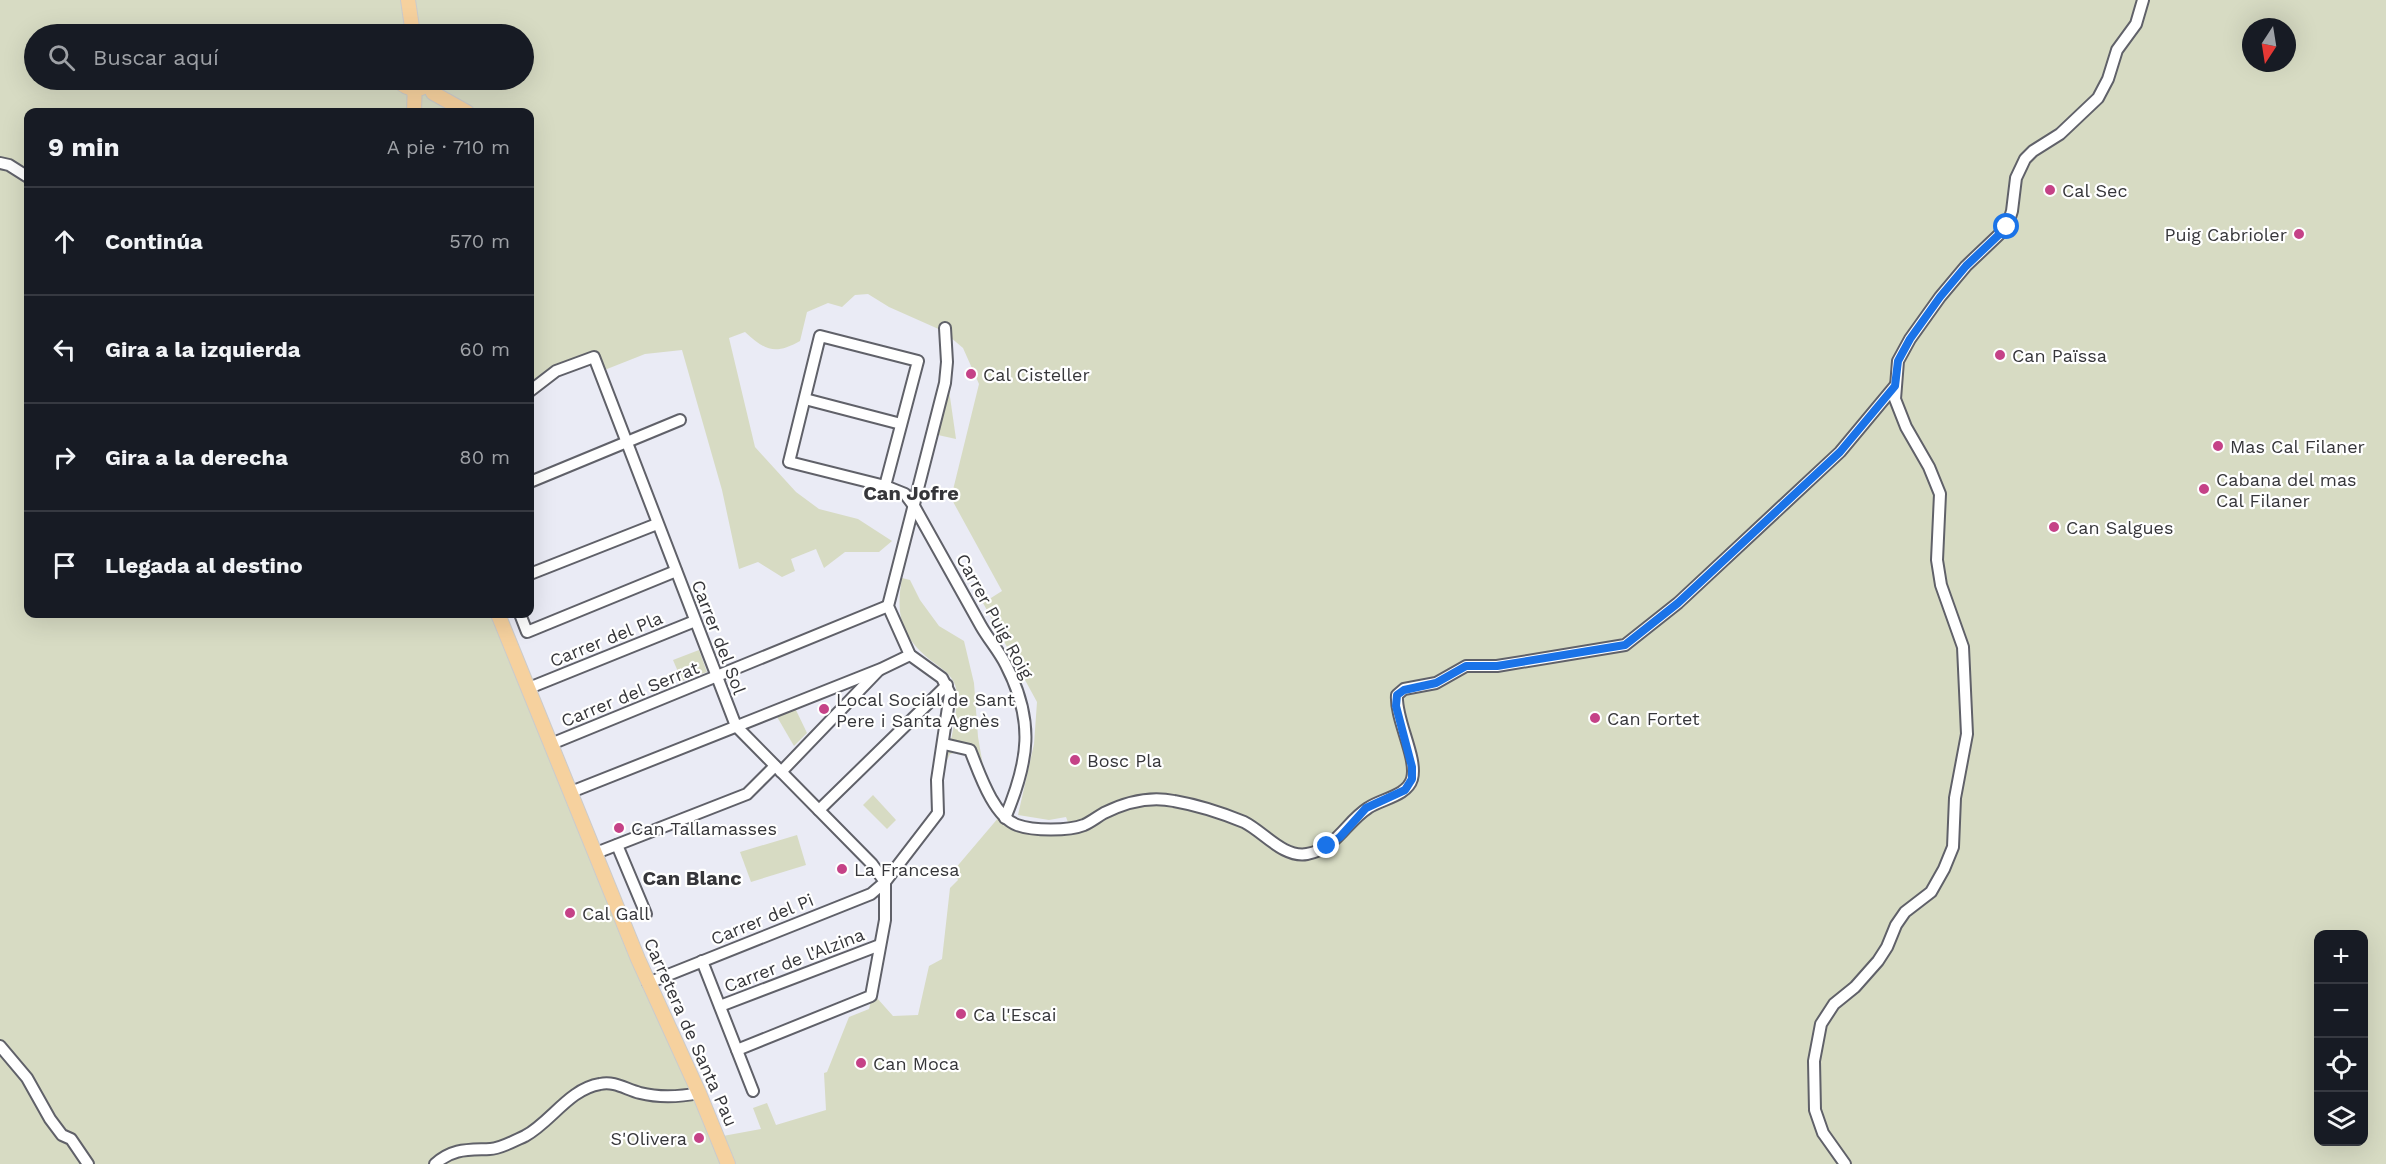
<!DOCTYPE html>
<html lang="es">
<head>
<meta charset="utf-8">
<style>
	body { margin:0; font-family:"Work Sans",sans-serif; background:#20242c; color:#f1f3f6 }
	.controls { position:absolute; right:18px; bottom:18px; display:grid; overflow:hidden; border-radius:12px; box-shadow:0 6px 24px #0002 }
	.controls button { width:54px; height:54px; display:grid; place-items:center; padding:0; border:0; border-bottom:2px solid #363941; background:#171b24; color:#f1f3f6; font:30px sans-serif }
	.compass { position:absolute; left:2242px; top:18px; width:54px; height:54px; border-radius:50%; background:#171b24; box-shadow:0 6px 24px #0002; rotate:192deg }
	.stop { position:absolute; width:18px; height:18px; margin:-14px; border:4px solid #1a73e8; border-radius:50%; background:#fff }
	.stop.end { background:#1a73e8; border-color:#fff; box-shadow:0 2px 6px #0008 }
	.list { margin:0; padding:0; list-style:none }
	h2 { display:flex; justify-content:space-between; align-items:center; height:78px; margin:0; padding:0 24px; font-size:26px }
	h2 small { font-size:20px; font-weight:400; color:#9ea1a6 }
	.list li { display:grid; grid-template-columns:39px 1fr auto; gap:18px; align-items:center; box-sizing:border-box; height:108px; padding:0 24px; border-top:2px solid #363941 }
	.list b { display:block; font-size:22px; white-space:nowrap }
	.list em { font-size:20px; font-style:normal; color:#9ea1a6 }
	.icon { flex:none; width:33px; height:33px; fill:none; stroke:currentColor; stroke-width:2; stroke-linecap:round; stroke-linejoin:round }
	.map { position:relative; flex:none; width:2386px; height:1164px; overflow:hidden }
	.search { position:absolute; background:#171b24; box-shadow:0 6px 24px #0002; left:24px; top:24px; width:510px; height:66px; display:flex; align-items:center; gap:15px; box-sizing:border-box; padding:0 21px; border-radius:33px; color:#9ea1a6; font-size:22px }
	.panel { position:absolute; background:#171b24; box-shadow:0 6px 24px #0002; left:24px; top:108px; width:510px; height:510px; border-radius:12px }
	.map>svg:first-child { display:block }
	.green { fill:#d7dbc3; fill-rule:evenodd }
	.lines { fill:none; stroke-linecap:round; stroke-linejoin:round }
	.minor-casing { stroke:#606169; stroke-width:14 }
	.major-casing { stroke:#cbcbcc; stroke-width:16 }
	.minor { stroke:#fff; stroke-width:10 }
	.major { stroke:#f6d19e; stroke-width:14 }
	.route { stroke:#1a73e8; stroke-width:8 }
	.poi-dot { fill:#c54287; stroke:#fff; stroke-width:2 }
	.labels { text-anchor:middle; dominant-baseline:central; stroke-width:4.5; stroke-linejoin:round; paint-order:stroke }
	.poi-label { font-size:18px; fill:#36363a; stroke:#fff; text-anchor:start }
	.street-label { font-size:18px; fill:#36363a; stroke:#fff }
	.neighbourhood-label { font-size:20px; font-weight:bold; fill:#36363a; stroke:#fff }
</style>
</head>
<body>
<div class="map">
<svg width="2386" height="1164" viewBox="0 0 2386 1164">
	<rect width="100%" height="100%" fill="#eaebf5"/>
	<!-- green -->
	<g class="green">
		<path d="M0,0H2386V1164H0ZM2251,27H2287V63H2251ZM34,34H524V80H34ZM28,112H530V385L598,359L602,371L645,354L682,350L722,490L739,569L758,562L782,577L795,571L791,559L816,549L824,568L845,552H879L892,541L858,519L819,509L796,492L755,447L729,338L745,332C766,351 775,355 800,341L807,312L828,303L842,307L855,295L868,294L889,307L943,331L963,348L979,384L951,498L1002,591L983,603L1037,702L1034,744L1018,815L1049,820L1066,817L1069,825L1020,824L996,802L986,783L978,737L974,683L964,641L939,626L920,600L910,580L902,578C895,617 902,638 933,662C942,669 951,674 955,685C961,699 950,746 946,762L950,754L958,752L968,756L999,817L954,870L958,880L950,888L942,959L929,966L918,1015L893,1016L877,998L871,1001L869,1009L849,1017L827,1072L824,1073L826,1110L776,1125L767,1103L753,1108L761,1129L712,1138L498,614H28ZM2318,934H2364V1142H2318Z"/>
		<polygon points="949,390 956,439 938,435"/>
		<polygon points="699,650 707,672 682,681 673,660"/>
		<polygon points="795,708 807,733 794,746 776,715"/>
		<polygon points="873,795 896,820 887,829 863,805"/>
		<polygon points="797,835 806,865 751,882 740,852"/>
	</g>
	<g class="lines">
		<!-- minor casing -->
		<g class="minor-casing">
			<g id="minor">
				<polyline points="0,163 9,165 28,177"/>
				<polyline points="530,391 556,371 594,357 736,726 872,864 885,882 871,894 648,983"/>
				<polyline points="805,399 901,424"/>
				<polyline points="530,482 680,420"/>
				<path d="M885,486L918,361L820,336L789,462L885,486L905,494L914,506C936,546 959,586 981,626C989,640 999,651 1006,665C1035,721 1029,761 1005,818"/>
				<polyline points="530,574 657,524"/>
				<polyline points="520,614 527,632 676,571"/>
				<polyline points="529,688 695,621"/>
				<polyline points="551,744 888,606"/>
				<path d="M944,744L970,750C979,772 993,816 1017,825C1033,831 1069,831 1084,825C1091,822 1097,817 1104,813C1126,802 1150,796 1174,801C1197,805 1222,813 1244,822C1264,832 1283,858 1307,854C1336,849 1346,822 1368,808C1381,799 1407,796 1412,779C1418,758 1395,719 1397,695L1404,689L1436,683L1466,666H1497L1625,645L1678,603L1840,452L1895,386"/>
				<polyline points="781,772 878,671"/>
				<polyline points="571,792 881,669 910,655"/>
				<polyline points="819,810 947,685"/>
				<polyline points="617,845 646,914"/>
				<polyline points="596,853 747,794 775,766"/>
				<polyline points="702,961 753,1091"/>
				<polyline points="720,1006 880,945"/>
				<polyline points="0,1046 27,1078 50,1119 62,1135 71,1139 88,1164"/>
				<polyline points="737,1050 871,996 885,920 885,882 938,813 937,780 950,694 942,678 910,655 888,606 945,383 947,362 945,328"/>
				<path d="M435,1164C453,1148 468,1150 490,1149C500,1149 516,1140 525,1136C551,1122 569,1089 600,1084C615,1081 625,1089 640,1093C660,1098 679,1097 699,1093"/>
				<polyline points="1845,1164 1823,1133 1815,1110 1814,1061 1821,1024 1834,1004 1855,987 1878,961 1887,947 1896,925 1905,912 1931,892 1944,869 1953,847 1955,798 1967,734 1963,647 1941,585 1937,560 1940,494 1929,467 1906,427 1895,399 1898,361 1910,339 1940,297 1966,266 2007,227 2012,211 2016,178 2025,159 2033,151 2060,134 2098,98 2108,79 2117,50 2136,24 2143,0"/>
			</g>
		</g>
		<!-- major casing -->
		<g class="major-casing">
			<g id="major">
				<polyline points="408,0 413,34"/>
				<path d="M398,80C408,92 423,92 432,80"/>
				<polyline points="429,84 433,93 467,112"/>
				<polyline points="414,112 415,80"/>
				<polyline points="498,614 638,959 699,1093 728,1164"/>
			</g>
		</g>
		<!-- minor -->
		<use href="#minor" class="minor"/>
		<!-- major -->
		<use href="#major" class="major"/>
	</g>
	<g class="lines">
		<!-- route -->
		<polyline class="route" points="1327,846 1340,837 1366,808 1405,790 1412,779 1412,767 1396,706 1397,695 1404,690 1436,683 1466,666 1497,666 1625,645 1678,603 1840,452 1895,386 1898,361 1910,339 1940,297 1966,266 2007,227"/>
	</g>
	<!-- markers -->
	<g class="poi-dot">
		<circle cx="2050" cy="190" r="6"/>
		<circle cx="2299" cy="234" r="6"/>
		<circle cx="2000" cy="355" r="6"/>
		<circle cx="971" cy="374" r="6"/>
		<circle cx="2218" cy="446" r="6"/>
		<circle cx="2204" cy="489" r="6"/>
		<circle cx="2054" cy="527" r="6"/>
		<circle cx="824" cy="709" r="6"/>
		<circle cx="1595" cy="718" r="6"/>
		<circle cx="1075" cy="760" r="6"/>
		<circle cx="619" cy="828" r="6"/>
		<circle cx="842" cy="869" r="6"/>
		<circle cx="570" cy="913" r="6"/>
		<circle cx="961" cy="1014" r="6"/>
		<circle cx="861" cy="1063" r="6"/>
		<circle cx="699" cy="1138" r="6"/>
	</g>
	<g class="labels">
		<!-- poi labels -->
		<g class="poi-label">
			<text x="2062" y="190">Cal Sec</text>
			<text x="2287" y="234" text-anchor="end">Puig Cabrioler</text>
			<text x="2012" y="355">Can Païssa</text>
			<text x="983" y="374">Cal Cisteller</text>
			<text x="2230" y="446">Mas Cal Filaner</text>
			<text x="2216" y="479">Cabana del mas<tspan x="2216" dy="21">Cal Filaner</tspan></text>
			<text x="2066" y="527">Can Salgues</text>
			<text x="836" y="699">Local Social de Sant<tspan x="836" dy="21">Pere i Santa Agnès</tspan></text>
			<text x="1607" y="718">Can Fortet</text>
			<text x="1087" y="760">Bosc Pla</text>
			<text x="631" y="828">Can Tallamasses</text>
			<text x="854" y="869">La Francesa</text>
			<text x="582" y="913">Cal Gall</text>
			<text x="973" y="1014">Ca l'Escai</text>
			<text x="873" y="1063">Can Moca</text>
			<text x="687" y="1138" text-anchor="end">S'Olivera</text>
		</g>
		<!-- street labels -->
		<g class="street-label">
			<text transform="translate(995 616) rotate(61)">Carrer Puig Roig</text>
			<text transform="translate(719 637) rotate(69)">Carrer del Sol</text>
			<text transform="translate(606 639) rotate(-22)">Carrer del Pla</text>
			<text transform="translate(630 694) rotate(-22)">Carrer del Serrat</text>
			<text transform="translate(762 919) rotate(-22)">Carrer del Pi</text>
			<text transform="translate(794 960) rotate(-21)">Carrer de l'Alzina</text>
			<text transform="translate(691 1032) rotate(66)">Carretera de Santa Pau</text>
		</g>
		<!-- neighbourhood labels -->
		<g class="neighbourhood-label">
			<text x="911" y="493">Can Jofre</text>
			<text x="692" y="878">Can Blanc</text>
		</g>
	</g>
</svg>
<div class="controls">
<button>+</button>
<button>−</button>
<button><svg class="icon" aria-label="locate" viewBox="0 0 24 24"><circle cx="12" cy="12" r="6"/><path d="M12 2v4M12 18v4M2 12h4M18 12h4"/></svg></button>
<button><svg class="icon" aria-label="layers" viewBox="0 0 24 24"><path d="M12 4l9 5-9 5-9-5zM3 14l9 5 9-5"/></svg></button>
</div>
<svg class="compass" viewBox="-18 -18 36 36"><path d="M0-13l5 13h-10z" fill="#e53935"/><path d="M0 13l5-13h-10z" fill="#9ea1a6"/></svg>
<div class="stop" style="left:2007px;top:227px"></div>
<div class="stop end" style="left:1327px;top:846px"></div>
<div class="search"><svg class="icon" aria-label="search" viewBox="0 0 24 24"><circle cx="10" cy="10" r="6"/><path d="M15 15l6 6"/></svg>Buscar aquí</div>
<section class="panel">
<h2>9 min<small>A pie · 710 m</small></h2>
<ul class="list">
<li><svg class="icon" aria-label="ahead" viewBox="0 0 24 24"><path d="M12 20V5M6 11l6-6 6 6"/></svg><div><b>Continúa</b></div><em>570 m</em></li>
<li><svg class="icon" aria-label="left" viewBox="0 0 24 24"><path d="M17 20v-9H6M10 6l-5 5 5 5"/></svg><div><b>Gira a la izquierda</b></div><em>60 m</em></li>
<li><svg class="icon" aria-label="right" viewBox="0 0 24 24"><path d="M7 20v-9h11M14 6l5 5-5 5"/></svg><div><b>Gira a la derecha</b></div><em>80 m</em></li>
<li><svg class="icon" aria-label="arrive" viewBox="0 0 24 24"><path d="M6 21V4h12l-3 4 3 4H6"/></svg><div><b>Llegada al destino</b></div></li>
</ul>
</section>
</div>
</body>
</html>
